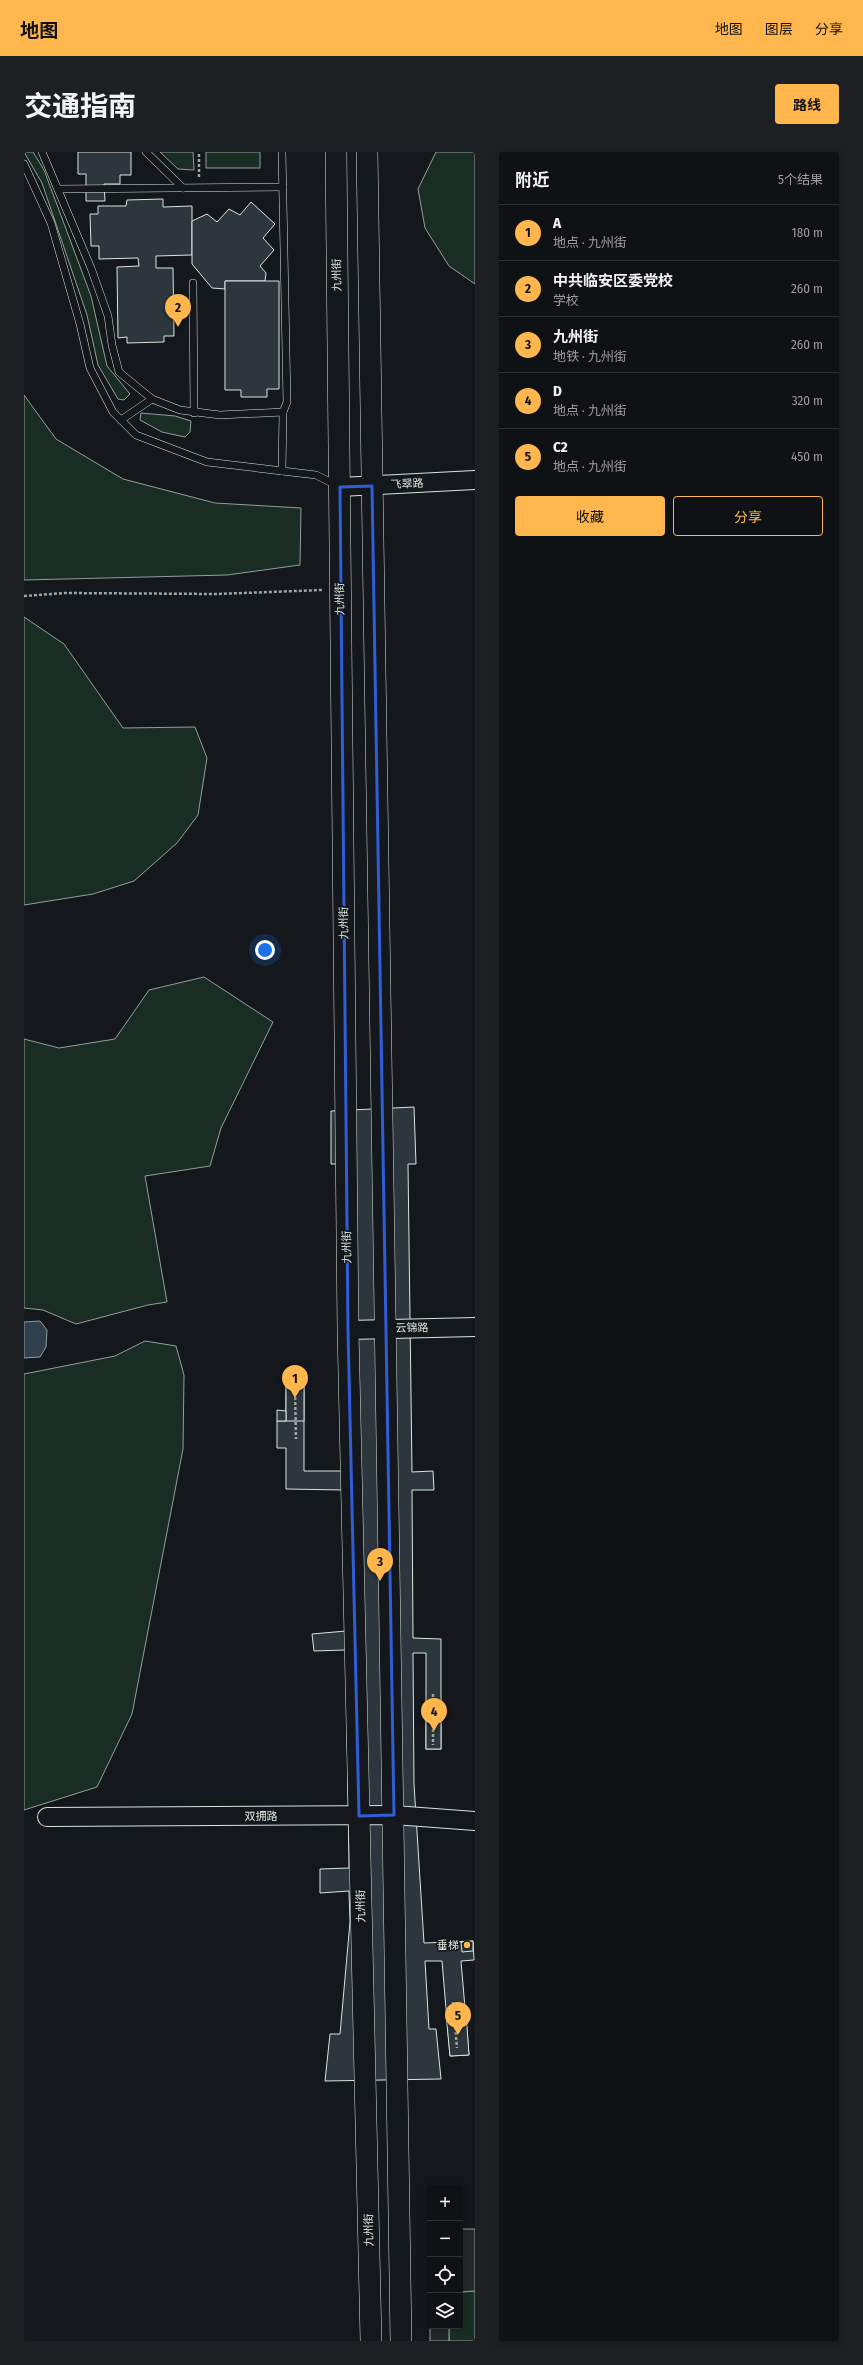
<!DOCTYPE html>
<html lang="zh">
<head>
<meta charset="utf-8">
<style>
	body { margin:0; font-family:"Fira Sans Condensed","Noto Sans SC",sans-serif; background:#1d2022; color:#f1f3f6 }
	.controls { position:absolute; right:12px; bottom:12px; display:grid; overflow:hidden; border-radius:4px; box-shadow:0 2px 6px #0003 }
	.controls button { width:36px; height:36px; display:grid; place-items:center; padding:0; border:0; border-bottom:1px solid #2f3234; background:#0f1215; color:#f1f3f6; font:20px sans-serif }
	.you { position:absolute; left:241px; top:798px; width:14px; height:14px; margin:-10px; border:3px solid #fff; border-radius:50%; background:#1a73e8; box-shadow:0 0 0 6px #1a73e833 }
	.badge { display:grid; place-items:center; width:26px; height:26px; border-radius:50%; background:#ffb74d; color:#111; font-size:13px; font-weight:700 }
	.pin { position:absolute; translate:-50% -33px; filter:drop-shadow(0 1px 2px #0008) }
	.pin::after { content:''; position:absolute; top:21px; width:14px; height:12px; background:inherit; clip-path:polygon(0 0,100% 0,50% 100%) }
	.list { margin:0; padding:0; list-style:none }
	h2 { display:flex; justify-content:space-between; align-items:center; height:52px; margin:0; padding:0 16px; font-size:17px }
	h2 small { font-size:13px; font-weight:400; color:#9b9ea0 }
	.list li { display:grid; grid-template-columns:26px 1fr auto; gap:12px; align-items:center; box-sizing:border-box; height:56px; padding:0 16px; border-top:1px solid #2f3234 }
	.list b { display:block; font-size:15px; white-space:nowrap }
	.list p { margin:0; font-size:13px; white-space:nowrap; color:#9b9ea0 }
	.list em { font-size:13px; font-style:normal; color:#9b9ea0 }
	.actions { display:flex; gap:8px; padding:12px 16px }
	.actions a { flex:1; padding:9px 0; border:1px solid #ffb74d; border-radius:4px; text-align:center; font-size:14px; color:#ffb74d }
	.actions .main { background:#ffb74d; color:#111 }
	.icon { flex:none; width:22px; height:22px; fill:none; stroke:currentColor; stroke-width:2; stroke-linecap:round; stroke-linejoin:round }
	.map { position:relative; flex:none; width:451px; height:2189px; overflow:hidden; border-radius:4px }
	header { display:flex; align-items:center; gap:24px; box-sizing:border-box; height:56px; padding:0 20px; background:#ffb74d; color:#111 }
	header strong { font-size:19px }
	nav { display:flex; gap:22px; margin-inline-start:auto; font-size:14px }
	.intro { display:flex; align-items:center; justify-content:space-between; box-sizing:border-box; height:96px; padding:0 24px }
	h1 { margin:0; font-size:28px }
	.button { padding:10px 18px; border-radius:4px; background:#ffb74d; color:#111; font-size:14px; font-weight:700 }
	main { display:flex; gap:24px; padding:0 24px }
	aside { flex:1; background:#0f1215; border-radius:4px; box-shadow:0 2px 6px #0003 }
	.map>svg:first-child { display:block }
	.green { fill:#1a2d24; stroke:#939e99 }
	.parking { fill:#24282b; stroke:#939e99 }
	.water { fill:#2f3f4d; stroke:#939e99 }
	.building { fill:#2c363c; stroke:#d8e6dc }
	.lines { fill:none; stroke-linecap:round; stroke-linejoin:round }
	.service-casing { stroke:#d8e6dc; stroke-width:8 }
	.tertiary-casing { stroke:#d8e6dc; stroke-width:20 }
	.secondary-casing { stroke:#d8e6dc; stroke-width:22 }
	.path { stroke:#9da8a2; stroke-width:2.5; stroke-dasharray:3 2; stroke-linecap:butt }
	.service { stroke:#14181c; stroke-width:7 }
	.tertiary { stroke:#14181c; stroke-width:18 }
	.secondary { stroke:#14181c; stroke-width:21 }
	.marked { fill:none; stroke:#305dd8; stroke-width:3; stroke-linejoin:round }
	.poi-dot { fill:#ffb74d; stroke:#14181c; stroke-width:1.5 }
	.labels { text-anchor:middle; dominant-baseline:central; stroke-width:3; stroke-linejoin:round; paint-order:stroke }
	.street-label { font-size:11px; fill:#d8e6dc; stroke:#14181c }
	.poi-label { font-size:11px; fill:#d8e6dc; stroke:#14181c; text-anchor:end }
</style>
</head>
<body>
<header>
<strong>地图</strong>
<nav><a>地图</a><a>图层</a><a>分享</a></nav>
</header>
<div class="intro"><h1>交通指南</h1><a class="button">路线</a></div>
<main>
<div class="map">
<svg width="451" height="2189" viewBox="0 0 451 2189">
	<rect width="100%" height="100%" fill="#14181c"/>
	<!-- green -->
	<g class="green">
		<polygon points="0,0 9,0 20,18 67,144 83,214 106,242 100,248 94,247 74,213 63,163 18,31"/>
		<polygon points="136,0 169,0 170,18 154,17"/>
		<rect x="182" y="0" width="54" height="16"/>
		<polygon points="412,0 451,0 451,132 425,114 401,76 394,37"/>
		<polygon points="0,243 32,287 99,327 191,351 277,356 276,413 203,423 0,428"/>
		<polygon points="117,261 151,264 167,269 166,280 161,285 138,280 116,268"/>
		<polygon points="0,465 40,492 99,576 171,575 183,606 174,663 153,691 110,729 69,742 0,753"/>
		<polygon points="180,825 249,870 197,976 186,1014 121,1024 143,1150 124,1153 52,1172 19,1158 0,1156 0,887 35,896 91,887 125,838"/>
		<polygon points="121,1189 152,1194 160,1223 159,1297 108,1562 73,1635 0,1658 0,1222 91,1204"/>
		<polygon points="451,2139 451,2189 425,2189 425,2174 436,2174 436,2140"/>
	</g>
	<!-- parking -->
	<g class="parking">
		<polygon points="436,2077 451,2077 451,2139 436,2140"/>
		<polygon points="406,2161 406,2174 425,2174 425,2189 406,2189"/>
	</g>
	<!-- water -->
	<polygon class="water" points="16,1169 23,1178 22,1195 16,1205 0,1206 0,1170"/>
	<!-- building -->
	<g class="building">
		<polygon points="54,0 107,0 107,23 96,23 96,32 80,32 81,49 62,49 62,22 54,22"/>
		<polygon points="139,47 139,55 168,54 168,103 132,104 132,116 149,116 150,184 140,184 140,190 103,191 103,185 94,186 93,115 115,114 114,106 75,107 75,94 67,94 66,62 74,62 74,54 102,54 103,48"/>
		<polygon points="227,50 251,72 239,86 250,98 236,114 242,121 241,129 201,129 201,137 188,136 168,112 168,69 183,62 193,70 205,57 216,63"/>
		<polygon points="201,129 255,129 255,237 243,237 243,245 217,245 217,238 201,238"/>
		<polygon points="390,955 392,1012 384,1012 388,1320 409,1319 410,1338 388,1338 389,1486 417,1487 417,1597 402,1597 402,1501 389,1501 390,1632 400,1791 449,1789 450,1808 437,1809 445,1903 426,1904 418,1809 401,1809 405,1877 412,1877 417,1927 301,1929 306,1882 316,1882 326,1770 325,1739 296,1741 296,1717 325,1716 322,1498 290,1499 288,1482 322,1479 320,1338 262,1337 262,1296 253,1296 253,1269 262,1269 262,1233 280,1233 280,1319 318,1319 314,1012 307,1012 307,959"/>
		<rect x="262" y="1233" width="18" height="36"/>
		<polygon points="253,1258 262,1259 262,1269 253,1269"/>
		<rect x="402" y="1561" width="15" height="36"/>
		<polygon points="449,1789 449,1799 438,1800 437,1790"/>
		<polygon points="442,1860 445,1903 426,1904 422,1862"/>
	</g>
	<g class="lines">
		<!-- service casing -->
		<g class="service-casing">
			<g id="service">
				<polyline points="18,0 67,116 84,164 88,193 95,220 128,247 156,258 196,263 259,260"/>
				<polyline points="122,0 159,36"/>
				<polyline points="258,0 263,250 259,260 258,319"/>
				<polyline points="0,12 27,71 56,172 66,216 89,260 112,283 183,310 292,323 314,334"/>
				<polyline points="34,37 259,35"/>
				<polyline points="169,131 170,261"/>
				<polyline points="97,268 128,247"/>
			</g>
		</g>
		<!-- tertiary casing -->
		<g class="tertiary-casing">
			<g id="tertiary">
				<polyline points="316,335 451,328"/>
				<polyline points="324,1178 451,1175"/>
				<polyline points="23,1665 370,1663 451,1669"/>
			</g>
		</g>
		<!-- secondary casing -->
		<g class="secondary-casing">
			<g id="secondary">
				<polyline points="312,0 324,1178 347,2189"/>
				<polyline points="343,0 377,2189"/>
			</g>
		</g>
		<!-- path -->
		<g class="path">
			<polyline points="175,25 175,0"/>
			<polyline points="0,444 40,441 193,442 298,438"/>
			<polyline points="271,1235 272,1287"/>
			<polyline points="409,1542 409,1593"/>
			<polyline points="429,1850 433,1896"/>
		</g>
		<!-- service -->
		<use href="#service" class="service"/>
		<!-- tertiary -->
		<use href="#tertiary" class="tertiary"/>
		<!-- secondary -->
		<use href="#secondary" class="secondary"/>
	</g>
	<!-- marked area -->
	<path class="marked" d="M348,334L370,1663L335,1664L324,1178L316,335Z"/>
	<!-- markers -->
	<circle class="poi-dot" cx="443" cy="1793" r="4"/>
	<g class="labels">
		<!-- street labels -->
		<g class="street-label">
			<text transform="translate(313 123) rotate(-91)">九州街</text>
			<text transform="translate(383 332) rotate(-3)">飞翠路</text>
			<text transform="translate(316 447) rotate(-91)">九州街</text>
			<text transform="translate(320 771) rotate(-91)">九州街</text>
			<text transform="translate(323 1095) rotate(-91)">九州街</text>
			<text transform="translate(388 1176) rotate(-1)">云锦路</text>
			<text x="237" y="1664">双拥路</text>
			<text transform="translate(337 1754) rotate(-91)">九州街</text>
			<text transform="translate(345 2078) rotate(-91)">九州街</text>
		</g>
		<!-- poi labels -->
		<g class="poi-label">
			<text x="435" y="1793">垂梯</text>
		</g>
	</g>
</svg>
<div class="controls">
<button>+</button>
<button>−</button>
<button><svg class="icon" aria-label="locate" viewBox="0 0 24 24"><circle cx="12" cy="12" r="6"/><path d="M12 2v4M12 18v4M2 12h4M18 12h4"/></svg></button>
<button><svg class="icon" aria-label="layers" viewBox="0 0 24 24"><path d="M12 4l9 5-9 5-9-5zM3 14l9 5 9-5"/></svg></button>
</div>
<div class="you"></div>
<div class="pin badge" style="left:271px;top:1246px">1</div>
<div class="pin badge" style="left:154px;top:175px">2</div>
<div class="pin badge" style="left:356px;top:1429px">3</div>
<div class="pin badge" style="left:410px;top:1579px">4</div>
<div class="pin badge" style="left:434px;top:1883px">5</div>
</div>
<aside>
<h2>附近<small>5个结果</small></h2>
<ul class="list">
<li><span class="badge">1</span><div><b>A</b><p>地点 · 九州街</p></div><em>180 m</em></li>
<li><span class="badge">2</span><div><b>中共临安区委党校</b><p>学校</p></div><em>260 m</em></li>
<li><span class="badge">3</span><div><b>九州街</b><p>地铁 · 九州街</p></div><em>260 m</em></li>
<li><span class="badge">4</span><div><b>D</b><p>地点 · 九州街</p></div><em>320 m</em></li>
<li><span class="badge">5</span><div><b>C2</b><p>地点 · 九州街</p></div><em>450 m</em></li>
</ul>
<div class="actions"><a class="main">收藏</a><a>分享</a></div>
</aside>
</main>
</body>
</html>
